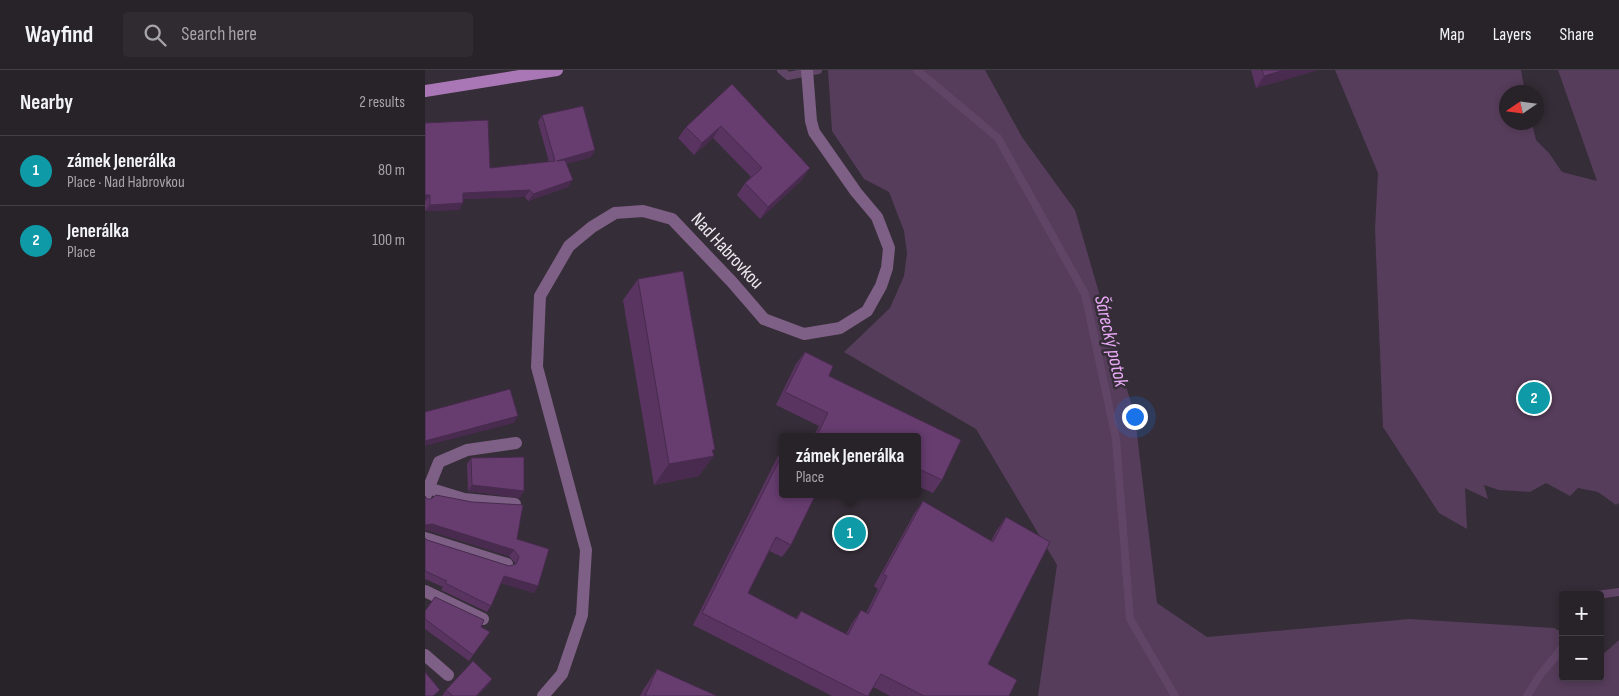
<!DOCTYPE html>
<html lang="en">
<head>
<meta charset="utf-8">
<style>
	body { margin:0; font-family:"Sofia Sans Condensed",sans-serif; background:#302a31; color:#f1f3f6 }
	.controls { position:absolute; right:15px; bottom:15px; display:grid; overflow:hidden; border-radius:5px; box-shadow:0 2px 8px #0003 }
	.controls button { width:45px; height:45px; display:grid; place-items:center; padding:0; border:0; border-bottom:1px solid #443f46; background:#282229; color:#f1f3f6; font:25px sans-serif }
	.compass { position:absolute; left:1074px; top:15px; width:45px; height:45px; border-radius:50%; background:#282229; box-shadow:0 2px 8px #0003; rotate:257deg }
	.you { position:absolute; left:709px; top:346px; width:18px; height:18px; margin:-12px; border:4px solid #fff; border-radius:50%; background:#1a73e8; box-shadow:0 0 0 8px #1a73e833 }
	.badge { display:grid; place-items:center; width:32px; height:32px; border-radius:50%; background:#2563eb; color:#fff; font-size:16px; font-weight:700 }
	.pin { position:absolute; translate:-50% -50%; border:2px solid #fff; box-shadow:0 1px 5px #0006 }
	.popup { position:absolute; left:354px; top:363px; width:142px; height:65px; box-sizing:border-box; display:grid; place-content:center; border-radius:5px; background:#282229; filter:drop-shadow(0 1px 4px #0005); font-size:16px; white-space:nowrap; color:#a5a4a8 }
	.popup b { font-size:19px; color:#f1f3f6 }
	.popup::after { content:''; position:absolute; left:50%; top:100%; margin-left:-10px; border:10px solid transparent; border-top-color:#282229 }
	.list { margin:0; padding:0; list-style:none }
	h2 { display:flex; justify-content:space-between; align-items:center; height:65px; margin:0; padding:0 20px; font-size:21px }
	h2 small { font-size:16px; font-weight:400; color:#a5a4a8 }
	.list li { display:grid; grid-template-columns:32px 1fr auto; gap:15px; align-items:center; box-sizing:border-box; height:70px; padding:0 20px; border-top:1px solid #443f46 }
	.list b { display:block; font-size:19px; white-space:nowrap }
	.list p { margin:0; font-size:16px; white-space:nowrap; color:#a5a4a8 }
	.list em { font-size:16px; font-style:normal; color:#a5a4a8 }
	.icon { flex:none; width:28px; height:28px; fill:none; stroke:currentColor; stroke-width:2; stroke-linecap:round; stroke-linejoin:round }
	.map { position:relative; flex:none; width:1194px; height:626px; overflow:hidden }
	header { display:flex; align-items:center; gap:30px; box-sizing:border-box; height:70px; padding:0 25px; background:#282229; border-bottom:1px solid #443f46 }
	header strong { font-size:24px }
	nav { display:flex; gap:28px; margin-inline-start:auto; font-size:18px }
	.search { width:350px; height:45px; background:#302a31; display:flex; align-items:center; gap:12px; box-sizing:border-box; padding:0 18px; border-radius:5px; color:#a5a4a8; font-size:19px }
	main { display:flex }
	aside { flex:1; background:#282229 }
	.map>svg:first-child { display:block }
	.green { fill:#563d5b }
	.lines { fill:none; stroke-linecap:round; stroke-linejoin:round }
	.stream { stroke:#614567; stroke-width:8 }
	.lane { stroke:#7e5f85; stroke-width:12 }
	.street { stroke:#7e5f85; stroke-width:12 }
	.secondary { stroke:#a977b5; stroke-width:12 }
	.wall { fill:#593460 }
	.shaded-wall { fill:#482b4e }
	.building { fill:#673d70; stroke:#482b4e }
	.labels { text-anchor:middle; dominant-baseline:central; stroke-width:5; stroke-linejoin:round; paint-order:stroke }
	.street-label { font-size:19px; fill:#ece7ed; stroke:#352d37 }
	.water-label { font-size:20px; font-style:italic; fill:#e9aaf7; stroke:#352d37 }
</style>
</head>
<body>
<header>
<strong>Wayfind</strong>
<div class="search"><svg class="icon" aria-label="search" viewBox="0 0 24 24"><circle cx="10" cy="10" r="6"/><path d="M15 15l6 6"/></svg>Search here</div>
<nav><a>Map</a><a>Layers</a><a>Share</a></nav>
</header>
<main>
<aside>
<h2>Nearby<small>2 results</small></h2>
<ul class="list">
<li><span class="badge" style="background:#0f9aa8">1</span><div><b>zámek Jenerálka</b><p>Place · Nad Habrovkou</p></div><em>80 m</em></li>
<li><span class="badge" style="background:#0f9aa8">2</span><div><b>Jenerálka</b><p>Place</p></div><em>100 m</em></li>
</ul>
</aside>
<div class="map">
<svg width="1194" height="626" viewBox="0 0 1194 626">
	<rect width="100%" height="100%" fill="#352d37"/>
	<!-- green -->
	<g class="green">
		<polygon points="403,0 560,0 597,67 650,140 710,347 732,533 782,567 985,549 1129,558 1138,563 1138,607 1175,607 1175,587 1194,570 1194,626 613,626 632,495 551,359 419,282 465,238 479,206 482,183 479,161 464,122 439,109 407,61"/>
		<polygon points="910,0 1096,0 1100,22 1082,22 1082,52 1107,53 1111,70 1124,83 1137,102 1172,111 1133,0 1194,0 1194,433 1191,435 1173,422 1153,418 1145,426 1121,413 1105,422 1074,420 1059,415 1063,429 1040,418 1042,459 1014,443 958,357 950,159 953,103"/>
	</g>
	<g class="lines">
		<!-- stream -->
		<g class="stream">
			<polyline points="356,0 363,6 393,0"/>
			<polyline points="492,0 573,68 660,224 691,369 705,549 750,626"/>
			<polyline points="1172,525 1194,522"/>
			<polyline points="1102,626 1115,605 1138,577"/>
		</g>
		<!-- lane -->
		<g class="lane">
			<polyline points="3,418 39,429 90,434"/>
			<polyline points="0,427 14,392 42,380 91,373"/>
			<polyline points="0,468 82,494"/>
			<polyline points="0,521 58,549"/>
			<polyline points="0,585 23,605"/>
			<polyline points="118,626 137,604 157,545 161,480 112,297 115,226 144,176 167,157 190,143 218,141 247,149 307,212 339,249"/>
		</g>
		<!-- street -->
		<polyline class="street" points="339,249 379,264 415,258 442,241 456,216 462,198 464,178 452,147 431,122 389,62 386,51 382,0"/>
		<!-- secondary -->
		<polyline class="secondary" points="0,21 132,0"/>
	</g>
	<!-- wall -->
	<g class="wall">
		<polygon points="826,0 893,0 831,18"/>
		<polygon points="307,14 377,110 335,149 312,125 320,113 326,107 288,68 269,85 253,68 261,57"/>
		<polygon points="117,45 170,80 166,87 141,94 143,117 103,131 100,127 38,129 34,140 0,141 0,53 65,98 124,92 113,52"/>
		<polygon points="213,209 288,382 274,406 229,415 198,230"/>
		<polygon points="380,282 408,296 404,306 536,370 517,410 508,423 492,416 492,367 388,367 394,356 351,335 371,294"/>
		<polygon points="358,380 358,424 366,475 357,487 344,481 323,523 371,548 376,541 421,564 427,553 436,540 441,543 453,519 449,516 489,444 498,431 566,471 572,460 581,447 563,594 584,626 465,626 448,617 443,626 407,626 268,555 353,386"/>
		<polygon points="46,388 95,428 43,421 42,394"/>
		<polygon points="0,426 2,429 92,469 113,516 109,523 76,513 66,536 62,542 16,520 18,517 0,509 0,468 2,470 84,496 89,495 90,493 84,486 2,460 0,461"/>
		<polygon points="0,541 56,557 65,562 44,591 0,559"/>
		<polygon points="232,599 292,626 215,626 218,620"/>
		<polygon points="67,609 63,615 52,626 17,626 21,620"/>
	</g>
	<!-- shaded-wall -->
	<g class="shaded-wall">
		<polygon points="859,0 893,0 831,18 839,6"/>
		<polygon points="296,56 288,68 269,85 277,73"/>
		<polygon points="170,80 166,87 127,98 132,91"/>
		<polygon points="385,98 377,110 335,149 343,137"/>
		<polygon points="148,110 143,117 103,131 108,124"/>
		<polygon points="105,120 100,127 33,129 38,123"/>
		<polygon points="0,125 5,125 0,131"/>
		<polygon points="38,133 34,140 0,141 5,135"/>
		<polygon points="93,346 89,353 0,376 0,371"/>
		<polygon points="290,380 285,386 289,386 274,406 229,415 244,394"/>
		<polygon points="47,415 99,421 95,428 43,421"/>
		<polygon points="7,454 89,480 84,486 2,460 0,461 0,455"/>
		<polygon points="79,506 113,516 109,523 75,513"/>
		<polygon points="67,609 63,615 52,626 51,626"/>
	</g>
	<!-- building -->
	<g class="building">
		<polygon points="837,0 859,0 839,6"/>
		<polygon points="307,14 385,98 343,137 320,113 337,98 296,56 277,73 261,57"/>
		<polygon points="158,36 170,80 132,91 140,90 148,110 108,124 105,120 38,123 38,133 5,135 5,125 0,125 0,53 63,50 65,98 130,91 117,45"/>
		<polygon points="258,201 290,380 287,380 289,386 244,394 213,209"/>
		<polygon points="380,282 408,296 404,306 536,370 517,410 492,398 492,367 428,367 421,364 420,367 391,367 403,343 360,322"/>
		<polygon points="85,319 93,346 0,371 0,342"/>
		<polygon points="358,383 358,424 391,424 366,475 351,467 323,523 372,549 376,541 423,565 436,540 443,544 462,506 458,504 498,431 568,472 581,447 625,472 563,594 592,610 584,626 499,626 456,604 443,626 441,626 277,543"/>
		<polygon points="99,387 99,421 47,415 46,388"/>
		<polygon points="11,425 47,432 98,435 92,469 124,479 113,516 79,506 66,536 20,513 22,511 0,501 0,468 2,470 84,496 91,494 94,487 89,480 7,454 0,455 0,426 2,429 6,429"/>
		<polygon points="10,527 59,550 56,557 65,562 48,585 0,549 0,541"/>
		<polygon points="48,591 67,609 51,626 28,626 21,620"/>
		<polygon points="232,599 292,626 220,626"/>
		<polygon points="0,602 15,620 8,626 0,626"/>
	</g>
	<g class="labels">
		<!-- street labels -->
		<g class="street-label">
			<text transform="translate(302 181) rotate(47)">Nad Habrovkou</text>
		</g>
		<!-- water labels -->
		<g class="water-label">
			<text transform="translate(686 271) rotate(77)">Šárecký potok</text>
		</g>
	</g>
</svg>
<div class="controls">
<button>+</button>
<button>−</button>
</div>
<svg class="compass" viewBox="-18 -18 36 36"><path d="M0-13l5 13h-10z" fill="#e53935"/><path d="M0 13l5-13h-10z" fill="#a5a4a8"/></svg>
<div class="you"></div>
<div class="pin badge" style="left:425px;top:463px;background:#0f9aa8">1</div>
<div class="popup"><b>zámek Jenerálka</b>Place</div>
<div class="pin badge" style="left:1109px;top:328px;background:#0f9aa8">2</div>
</div>
</main>
</body>
</html>
